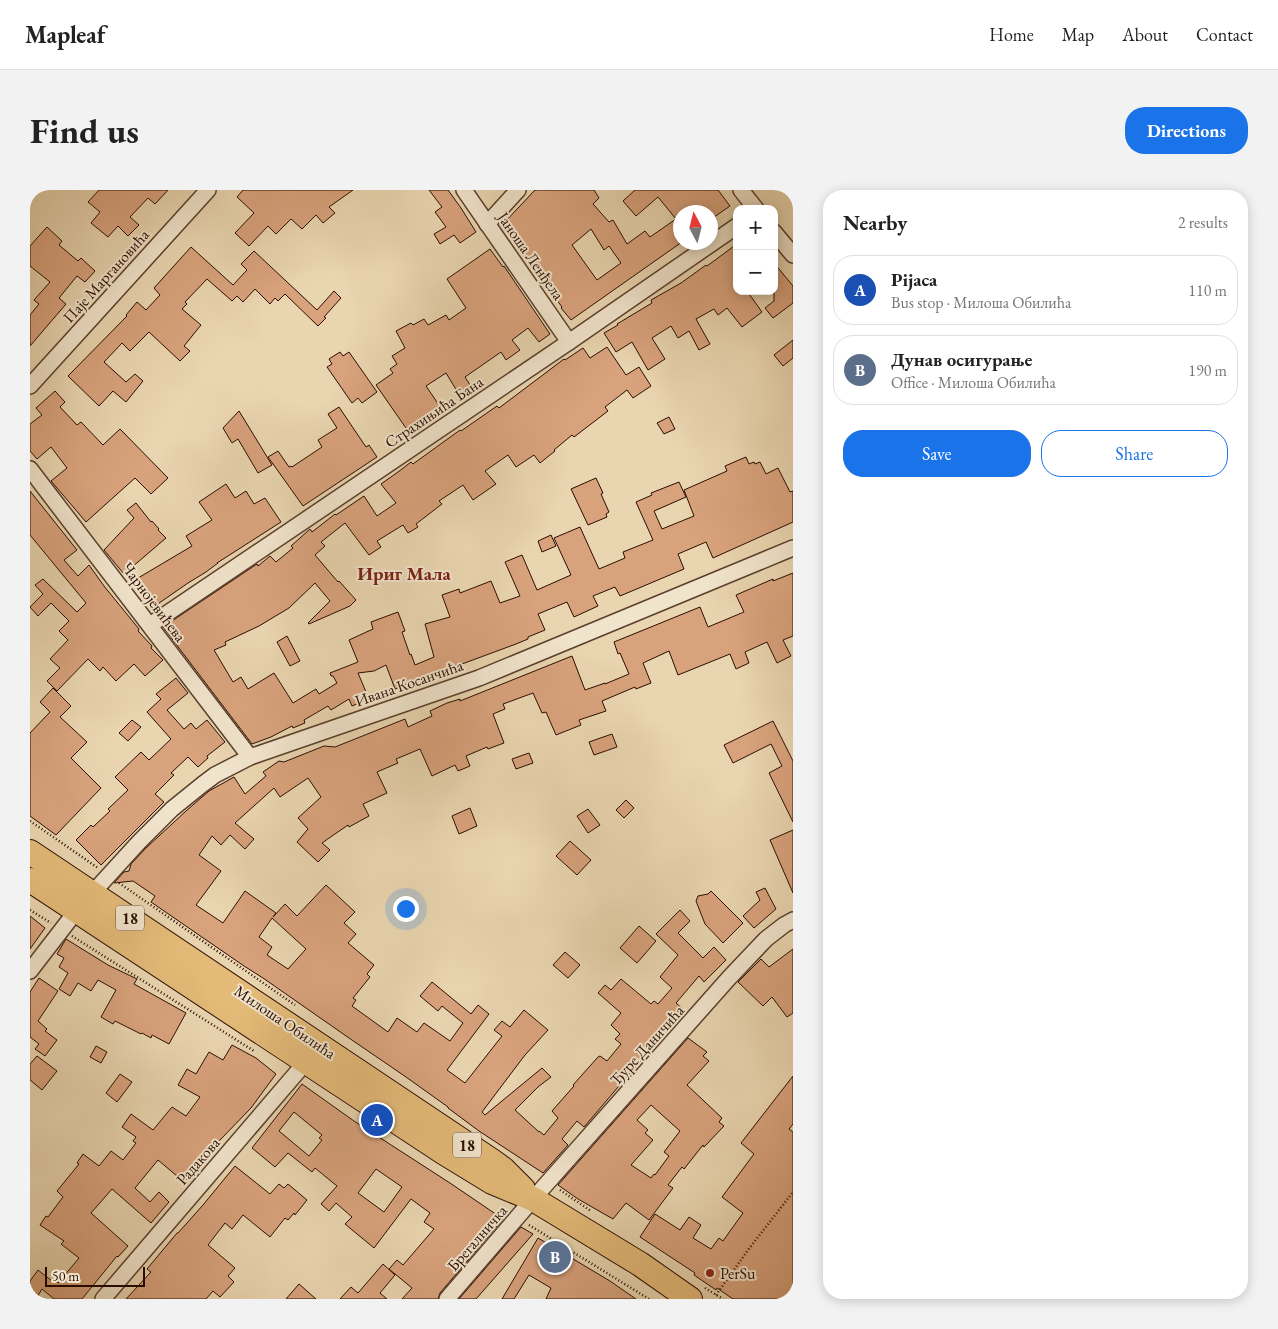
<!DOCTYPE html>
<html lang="en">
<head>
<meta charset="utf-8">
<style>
	body { margin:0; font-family:"EB Garamond",serif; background:#f2f2f2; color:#222 }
	.controls { position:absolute; right:15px; top:15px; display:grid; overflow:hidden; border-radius:10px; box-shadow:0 2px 12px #0003 }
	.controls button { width:45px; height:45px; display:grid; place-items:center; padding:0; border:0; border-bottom:1px solid #e0e0e0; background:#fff; color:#222; font:25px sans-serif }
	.compass { position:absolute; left:643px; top:15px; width:45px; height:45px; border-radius:50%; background:#fff; box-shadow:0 2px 12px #0003; rotate:353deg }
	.scale { position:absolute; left:15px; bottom:12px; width:100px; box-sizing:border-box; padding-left:5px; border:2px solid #2a0d00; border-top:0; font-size:14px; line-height:18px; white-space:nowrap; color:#2a0d00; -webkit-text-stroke:4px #f1e4cc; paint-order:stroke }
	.you { position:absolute; left:375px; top:718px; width:18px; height:18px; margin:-12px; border:4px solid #fff; border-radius:50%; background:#1a73e8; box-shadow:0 0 0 8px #1a73e833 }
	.badge { display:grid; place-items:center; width:32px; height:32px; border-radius:50%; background:#1a73e8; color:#fff; font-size:16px; font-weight:700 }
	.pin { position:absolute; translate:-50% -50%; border:2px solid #fff; box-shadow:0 1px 5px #0006 }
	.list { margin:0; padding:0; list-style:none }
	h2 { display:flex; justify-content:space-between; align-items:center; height:65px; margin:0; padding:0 20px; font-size:21px }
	h2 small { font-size:16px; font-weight:400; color:#767676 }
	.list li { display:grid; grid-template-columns:32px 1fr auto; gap:15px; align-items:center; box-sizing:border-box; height:70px; margin:0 10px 10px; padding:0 10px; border:1px solid #e0e0e0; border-radius:20px }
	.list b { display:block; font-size:19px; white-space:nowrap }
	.list p { margin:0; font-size:16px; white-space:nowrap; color:#767676 }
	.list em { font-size:16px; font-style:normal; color:#767676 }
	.actions { display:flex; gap:10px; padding:15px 20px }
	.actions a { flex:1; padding:11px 0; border:1px solid #1a73e8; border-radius:20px; text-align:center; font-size:18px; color:#1a73e8 }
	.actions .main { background:#1a73e8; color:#fff }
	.map { position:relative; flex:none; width:763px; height:1109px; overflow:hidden; border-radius:20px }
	header { display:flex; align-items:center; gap:30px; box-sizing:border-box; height:70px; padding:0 25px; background:#fff; border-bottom:1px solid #e0e0e0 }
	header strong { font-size:24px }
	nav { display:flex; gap:28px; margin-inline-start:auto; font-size:18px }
	.intro { display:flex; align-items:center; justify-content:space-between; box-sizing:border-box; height:120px; padding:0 30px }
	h1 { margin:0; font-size:35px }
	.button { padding:12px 22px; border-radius:20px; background:#1a73e8; color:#fff; font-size:18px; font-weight:700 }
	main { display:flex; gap:30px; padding:0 30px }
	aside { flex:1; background:#fff; border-radius:20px; box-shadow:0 2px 12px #0003 }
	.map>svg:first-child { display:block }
	.building { fill:#d8a27c; stroke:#2a0d00; fill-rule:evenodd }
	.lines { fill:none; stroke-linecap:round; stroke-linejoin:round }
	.street-casing { stroke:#5a3f2c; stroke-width:18 }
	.primary-casing { stroke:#2a0d00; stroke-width:26 }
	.path { stroke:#2a0d00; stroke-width:2.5; stroke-dasharray:1 2.5; stroke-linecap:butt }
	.street { stroke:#f1e4cc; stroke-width:15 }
	.primary { stroke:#e4ba78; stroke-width:24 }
	.poi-dot { fill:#8f2418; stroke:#f1e4cc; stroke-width:2 }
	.labels { text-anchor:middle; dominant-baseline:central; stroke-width:4; stroke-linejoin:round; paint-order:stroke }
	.shield { fill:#f1e4cc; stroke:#664e3d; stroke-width:1 }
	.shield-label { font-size:15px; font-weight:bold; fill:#2a0d00 }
	.street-label { font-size:16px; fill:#2a0d00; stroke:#f1e4cc }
	.poi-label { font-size:16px; fill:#2a0d00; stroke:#f1e4cc; text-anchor:start }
	.quarter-label { font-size:19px; font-weight:bold; fill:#7a1f14; stroke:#f1e4cc }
</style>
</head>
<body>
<header>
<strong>Mapleaf</strong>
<nav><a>Home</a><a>Map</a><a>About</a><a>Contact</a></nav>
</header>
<div class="intro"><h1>Find us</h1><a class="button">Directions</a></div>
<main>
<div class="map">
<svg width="763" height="1109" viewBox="0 0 763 1109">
	<rect width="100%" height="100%" fill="#e9d5b0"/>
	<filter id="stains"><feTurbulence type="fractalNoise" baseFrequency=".004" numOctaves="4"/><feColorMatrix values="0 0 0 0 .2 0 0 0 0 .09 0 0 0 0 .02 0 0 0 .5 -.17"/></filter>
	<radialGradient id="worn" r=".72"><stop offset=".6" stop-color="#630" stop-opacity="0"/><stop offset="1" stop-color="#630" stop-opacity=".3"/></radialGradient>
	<!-- building -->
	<g class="building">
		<polygon points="69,0 138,0 125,14 118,8 100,27 109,35 98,46 88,36 78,47 61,33 70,22 58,12"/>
		<polygon points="213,0 323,0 299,17 305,23 293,33 286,25 272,39 261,29 246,44 238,36 219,56 205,43 224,23 207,7"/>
		<polygon points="399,0 418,0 431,18 446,42 430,53 424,45 410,54 404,44 416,37 405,22 412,17"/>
		<path d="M505,0H564L569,8L563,14L579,32L583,30L597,54L615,41L620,47L646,29L628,7L606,26L593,11L605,0H688L700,16L680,30V22H650V52H652L541,130L531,118L532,117L505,81L484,51L485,50L473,34ZM561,39L574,60L579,56L591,73L567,90L542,55Z"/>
		<polygon points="17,37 32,51 29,55 48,71 51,68 65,81 55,92 47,86 29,108 36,114 0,156 0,125 9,114 4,110 20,92 0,76 0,56"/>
		<polygon points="707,54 707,101 717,101 732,122 712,137 697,118 688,125 684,119 666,129 680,154 669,160 659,141 648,148 641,136 622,148 635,169 618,180 602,152 586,162 574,143 588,135 587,134 622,113 621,110 651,93 676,75 677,76"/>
		<polygon points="161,57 203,95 217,80 211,74 224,61 287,120 304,101 311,108 294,127 296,128 288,136 255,104 248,111 245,108 240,114 225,99 213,112 207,106 202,111 177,89 155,112 157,114 152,119 171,135 154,156 160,161 150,171 119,142 100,161 92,153 74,172 96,192 105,184 113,191 96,212 83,201 69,216 38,186 97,126 96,125 107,112 116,120 130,105 124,98"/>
		<polygon points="460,59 473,77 474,76 520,144 509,152 498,138 482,150 490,160 476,170 471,162 435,187 442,198 430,206 416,183 396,196 411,218 378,241 346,195 363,183 360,179 367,174 362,166 375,158 366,141 381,133 383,135 394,129 398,135 416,125 419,130 436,118 417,89"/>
		<polygon points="744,73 763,96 763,113 743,128 735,118 744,111"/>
		<polygon points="763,150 763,168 753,176 744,165"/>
		<polygon points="577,157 596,185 609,177 621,196 603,208 597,200 575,217 578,221 544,247 542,245 524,260 525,261 510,273 504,265 486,277 478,265 455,281 466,294 443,310 433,295 409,311 412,314 386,334 388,337 378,343 373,335 347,351 351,357 339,365 315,333 291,352 295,356 285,365 308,392 309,391 326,410 320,416 279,434 278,433 300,411 285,393 259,418 229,436 195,452 196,455 184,460 203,492 211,487 218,499 244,483 263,513 286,499 289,504 307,493 303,486 301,486 300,483 328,472 319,450 343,439 341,432 368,422 375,441 372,442 380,465 381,464 385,475 404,467 395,434 420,427 412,405 429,399 430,403 461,391 470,413 490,406 475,372 492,365 507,400 541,385 524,348 550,337 569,379 595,368 593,362 623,350 606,312 622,305 621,303 649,292 656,307 624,321 632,339 664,326 654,300 697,281 695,276 716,267 719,274 724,272 725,274 730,272 736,284 748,278 760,302 763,301 763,332 683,368 676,352 648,364 654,379 590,406 585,397 563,406 568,416 544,427 537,412 508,424 515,440 498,447 498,449 486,454 432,474 432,473 365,499 356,475 344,481 328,483 339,509 322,516 319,509 301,520 298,516 274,530 275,533 263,538 262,536 241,547 222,554 133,437 227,374 228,376 240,366 246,372 263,358 261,356 280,339 282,342 305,324 306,325 334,306 347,326 366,313 351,294 368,282 381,272 383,274 430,240 431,241 467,216 469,218 534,169 535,170 553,158 560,168"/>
		<polygon points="310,162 313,166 319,162 347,202 332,213 328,208 322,213 297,177 302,174 299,169"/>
		<polygon points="25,201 35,212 30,217 47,235 51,232 73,255 90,239 138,288 121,304 105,288 56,332 21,291 37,278 21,257 7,269 0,261 0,234 12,225 6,218"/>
		<polygon points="309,217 336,257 339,255 347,267 273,316 238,267 248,261 259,277 261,276 262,277 292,257 288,250 307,238 298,224"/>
		<polygon points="209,221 242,275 228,283 208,249 202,253 193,238"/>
		<polygon points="639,227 645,239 634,244 627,233"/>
		<polygon points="566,288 573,303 571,304 579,322 576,324 577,327 558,335 541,299"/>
		<polygon points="196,294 205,308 216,301 224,314 235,308 251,332 187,373 188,373 176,382 158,393 122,418 103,391 162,356 156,346 182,330 169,312"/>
		<polygon points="0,301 47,360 34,370 48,386 59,375 74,396 109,439 108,441 122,456 121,458 133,470 115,486 104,474 86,491 73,477 70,481 58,469 27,501 17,491 30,478 20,469 38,450 29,441 39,431 21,413 8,426 0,417 13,404 5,395 13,389 47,422 56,413 0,345"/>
		<polygon points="106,313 121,332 122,331 129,339 128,340 136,348 94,384 74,360 104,328 97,320"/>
		<polygon points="521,345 526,356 512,362 508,351"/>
		<path d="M763,383V446L753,450L761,466L747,473L737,452L715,462L719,473L706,479L700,464L648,485L639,461L613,473L621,493L606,499L605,497L572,511L576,521L549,530L551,535L526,545L516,522L512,523L503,503L473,514L475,519L463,524L474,553L458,559L457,557L436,566L440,576L428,581L425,575L402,586L390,559L366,569L368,573L347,582L357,603L333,614L339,626L319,637L318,635L292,653L300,660L288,672L267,652L278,639L268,628L291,607L278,588L250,607L244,598L205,633L224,649L215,659L200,645L191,655L182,646L169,665L191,681L166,715L193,733L215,701L246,723L243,727L255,714L267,726L296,695L325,722L314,733L326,744L318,753L344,775L337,784L340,787L323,808L326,810L322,816L358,842L367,828L387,842L394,833L420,851L433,833L412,816L408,821L390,806L402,792L441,824L448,815L459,824L417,880L435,893L472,846L464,840L472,831L480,837L494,820L518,840L495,865L452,922L455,925L512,878L521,887L508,897L485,920L509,942V941L514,945L528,928L522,921L544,896L543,895L568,867L570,866L577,871L591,854L585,849L590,844L581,835L591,823L568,803L575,795L581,800L591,789L621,814L624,811L628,814L642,798L630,787L648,765L626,744L650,720L660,731L648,743L673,768L684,757L696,770L674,792L669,786L646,813L654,820L554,937L547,931L532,949L538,955L513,983L449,941L418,918V917L376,887L319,848L233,788L214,776L121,712L125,706L103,691L84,693L94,682L99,681L101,674L116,658L156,621L179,601L204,587L215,604L236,586L233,582L249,571L254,572L294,556L305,557L375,529L378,537L402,526L400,521L417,513L430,509V511L542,466L555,500L575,493V494L599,484L590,463L588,464L584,452L670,417L678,437L714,422L706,405L743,389V391ZM242,728L276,759L258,779L237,765L242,757L229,747Z"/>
		<polygon points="257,446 270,471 260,476 247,452"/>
		<polygon points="146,488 158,503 137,520 154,539 161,533 166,539 177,530 195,552 177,566 178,568 168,577 158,567 141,583 144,585 125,604 134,612 71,675 46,650 61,635 63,637 80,621 78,619 98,600 85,587 111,562 119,570 141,549 117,522 131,509 126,504"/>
		<polygon points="23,498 41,516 30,527 57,552 41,568 71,598 26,645 0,626 0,543 20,522 10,512"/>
		<polygon points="102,530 111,537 98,551 89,543"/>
		<polygon points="743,531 763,571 763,632 739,583 752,576 741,554 703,573 694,555"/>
		<polygon points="582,544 587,557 564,565 559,552"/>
		<polygon points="499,563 503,573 486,579 482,569"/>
		<polygon points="596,610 604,618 594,628 586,620"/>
		<polygon points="440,618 447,636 429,644 422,626"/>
		<polygon points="558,619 570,635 558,643 547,626"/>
		<polygon points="763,640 763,703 740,650"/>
		<polygon points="540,651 561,670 547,685 526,666"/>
		<polygon points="735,698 746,719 724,738 713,726 730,710 726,702"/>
		<polygon points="681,701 713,733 693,753 675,734 666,711 668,706 678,704"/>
		<polygon points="0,726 15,738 0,759"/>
		<polygon points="609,736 626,751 607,773 590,758"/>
		<polygon points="36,749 78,775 107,789 104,794 156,823 139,854 122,845 121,848 112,843 111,844 85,831 83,834 71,827 86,800 68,790 61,801 48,793 40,806 29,799 38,783 29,777 34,768 27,764"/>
		<polygon points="763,759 763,823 757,827 742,807 733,816 708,792 731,769 739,777"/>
		<polygon points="535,762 550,775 538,788 523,775"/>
		<polygon points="9,788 28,801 8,831 17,839 15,841 27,850 15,866 5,859 9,854 0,847 0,802"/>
		<path d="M658,848L677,862L673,866L679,871L657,895L692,928L689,932L694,936L674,957L673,955L654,979L652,977L638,995L643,998L619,1030L596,1013L583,1029L548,1009L528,995ZM621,915L650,941L634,962L639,966L625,985L624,984L621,988L601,975L623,950L615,943L618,940L607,930Z"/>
		<polygon points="202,855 226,868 246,884 221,918 190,950 154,992 128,970 105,998 120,1012 129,1002 139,1012 121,1033 82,999 61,1023 98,1056 88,1067 87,1066 52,1109 24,1109 12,1099 6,1109 0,1109 0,1091 8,1080 22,1091 24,1089 28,1093 49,1068 31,1054 34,1051 10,1035 16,1026 18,1027 33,1007 27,1001 49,974 47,973 53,964 69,976 81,961 93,970 106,953 103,951 106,947 92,937 101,924 123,940 142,917 156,926 170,907 148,895 157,879 166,884 179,862 193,870"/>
		<polygon points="66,856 77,862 71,873 60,867"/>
		<polygon points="7,866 27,881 12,900 0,890 0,874"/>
		<polygon points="90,884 102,892 87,912 76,903"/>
		<polygon points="763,886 763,934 759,939 763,942 763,1109 703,1109 687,1098 686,1100 664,1085 665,1083 610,1047 625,1024 650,1040 659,1027 671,1035 663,1048 681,1059 689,1048 693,1051 713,1023 692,1007 724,964 711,953"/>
		<path d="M272,894L324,931L420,993L473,1029L410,1103L408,1109H372L382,1098L359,1079L367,1070L373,1075L404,1039L394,1032L400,1023L381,1009L344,1058L315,1034L322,1027L306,1013L299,1021L291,1014L307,996L285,978L282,982L258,963L245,977L222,958ZM264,922L292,945L289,948L292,950L279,966L249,941ZM346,979L372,997L354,1022L328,1003Z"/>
		<polygon points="205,976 240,1004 249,994 254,998 258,994 277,1010 265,1025 264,1023 258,1030 255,1028 240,1047 213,1025 202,1039 195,1033 178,1055 205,1078 198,1086 204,1092 190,1107 183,1101 176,1109 96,1109 121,1082 117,1079 147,1043 148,1043 173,1015"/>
		<polygon points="491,1037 503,1044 446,1109 429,1109"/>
		<polygon points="508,1048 580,1091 606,1109 516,1109 521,1098 499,1085 484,1109 472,1109"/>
		<polygon points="353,1074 365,1085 350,1103 357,1109 310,1109 321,1097 328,1103"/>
		<polygon points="269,1094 286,1109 256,1109"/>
	</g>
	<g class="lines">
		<!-- street casing -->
		<g class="street-casing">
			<g id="street">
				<polyline points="434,0 539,152"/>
				<polyline points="711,0 726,19"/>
				<polyline points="457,34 488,0"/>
				<polyline points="744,42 763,65"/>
				<polyline points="0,196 178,0"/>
				<polyline points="0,279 220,567"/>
				<polyline points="120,435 539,152 707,36"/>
				<polyline points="0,781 47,720 109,652 142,619 173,594 185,585 220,567 449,488 763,358"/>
				<polyline points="73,1109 281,866"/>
				<polyline points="417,1109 503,1009 699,788 736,749 754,735 763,730"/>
			</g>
		</g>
		<!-- primary casing -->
		<g class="primary-casing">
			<g id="primary">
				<polyline points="0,662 462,971 473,979 493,999"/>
				<polyline points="0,690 413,962 462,992 503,1009 610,1074 660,1109"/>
			</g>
		</g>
		<!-- path -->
		<g class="path">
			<polyline points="0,631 68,678"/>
			<polyline points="89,693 265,815"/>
			<polyline points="0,720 21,733"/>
			<polyline points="42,746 224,861"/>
			<polyline points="530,1000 561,1021"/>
			<polyline points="499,1035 619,1109"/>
			<polyline points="675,1098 693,1109"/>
			<polyline points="686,1105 718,1060 763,1002"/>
		</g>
		<!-- street -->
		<use href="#street" class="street"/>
		<!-- primary -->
		<use href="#primary" class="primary"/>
	</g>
	<!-- markers -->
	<circle class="poi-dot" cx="680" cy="1083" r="5"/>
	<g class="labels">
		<!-- shield labels -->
		<g class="shield">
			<rect x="86" y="715.5" width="28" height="25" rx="4"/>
			<rect x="423" y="942.5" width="28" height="25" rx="4"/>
		</g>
		<g class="shield-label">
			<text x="100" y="728">18</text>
			<text x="437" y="955">18</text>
		</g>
		<!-- street labels -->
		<g class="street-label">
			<text transform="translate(501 66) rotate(55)">Јаноша Ленђела</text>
			<text transform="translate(76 86) rotate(-48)">Паје Маргановића</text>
			<text transform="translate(404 222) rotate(-34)">Страхињића Бана</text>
			<text transform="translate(124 412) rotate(53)">Чарнојевићева</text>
			<text transform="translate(379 493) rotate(-19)">Ивана Косанчића</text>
			<text transform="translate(255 832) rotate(34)">Милоша Обилића</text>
			<text transform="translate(617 855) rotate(-48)">Ђуре Даничића</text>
			<text transform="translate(168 971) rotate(-49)">Радакова</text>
			<text transform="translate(447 1048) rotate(-49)">Брегалничка</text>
		</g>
		<!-- poi labels -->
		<g class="poi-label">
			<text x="690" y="1083">PerSu</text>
		</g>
		<!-- quarter labels -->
		<g class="quarter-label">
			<text x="374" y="383">Ириг Мала</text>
		</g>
	</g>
	<rect width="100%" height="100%" filter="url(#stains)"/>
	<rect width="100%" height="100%" fill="url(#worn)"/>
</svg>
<div class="controls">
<button>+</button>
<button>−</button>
</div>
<svg class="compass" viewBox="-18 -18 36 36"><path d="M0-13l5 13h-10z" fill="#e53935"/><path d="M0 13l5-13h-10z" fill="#767676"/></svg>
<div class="scale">50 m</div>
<div class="you"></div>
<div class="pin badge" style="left:347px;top:930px;background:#1a4fb4">A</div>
<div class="pin badge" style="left:525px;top:1067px;background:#5c6f8a">B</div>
</div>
<aside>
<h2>Nearby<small>2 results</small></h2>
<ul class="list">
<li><span class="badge" style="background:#1a4fb4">A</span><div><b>Pijaca</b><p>Bus stop · Милоша Обилића</p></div><em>110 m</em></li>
<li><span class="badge" style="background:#5c6f8a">B</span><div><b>Дунав осигурање</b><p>Office · Милоша Обилића</p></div><em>190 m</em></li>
</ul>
<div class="actions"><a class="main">Save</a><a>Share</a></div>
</aside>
</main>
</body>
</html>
